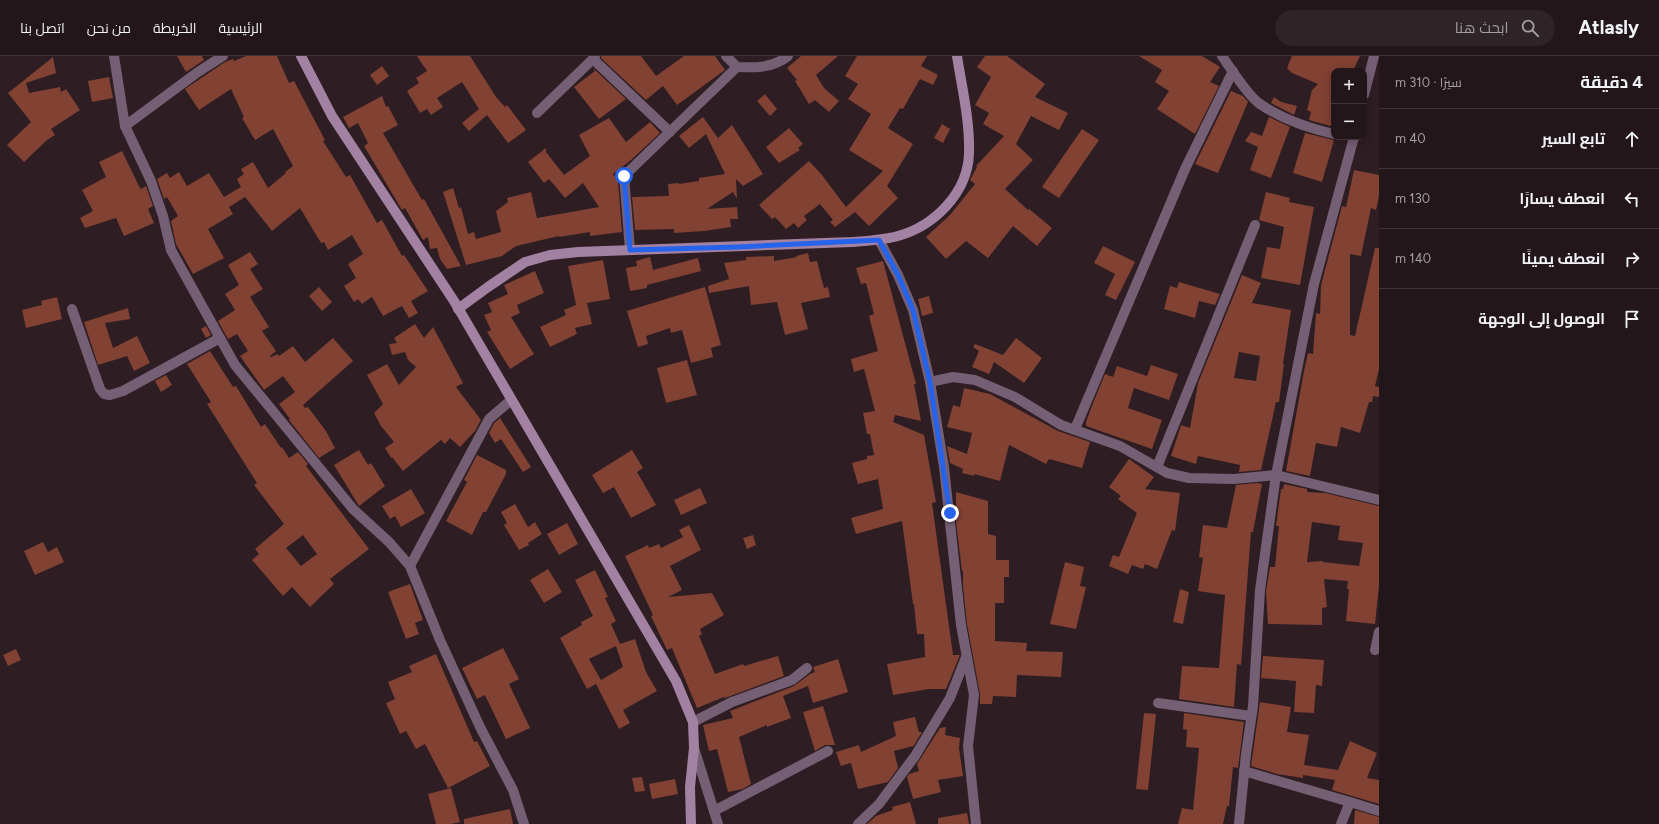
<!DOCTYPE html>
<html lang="ar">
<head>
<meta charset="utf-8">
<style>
	body { margin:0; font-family:Figtree,Cairo,sans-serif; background:#2e2327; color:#f1f3f6; direction:rtl }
	.controls { position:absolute; right:12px; top:12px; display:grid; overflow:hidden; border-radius:8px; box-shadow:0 2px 10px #0003 }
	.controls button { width:36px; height:36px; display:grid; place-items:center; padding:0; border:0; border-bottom:1px solid #3f3539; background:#22161a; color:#f1f3f6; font:20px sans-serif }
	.stop { position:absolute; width:12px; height:12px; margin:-9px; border:3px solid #2563eb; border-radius:50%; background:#fff }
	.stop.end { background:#2563eb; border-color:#fff; box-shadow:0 1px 4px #0008 }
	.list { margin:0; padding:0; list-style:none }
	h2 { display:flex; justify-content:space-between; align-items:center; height:52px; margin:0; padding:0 16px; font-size:17px }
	h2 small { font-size:13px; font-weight:400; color:#a29fa2 }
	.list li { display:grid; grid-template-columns:26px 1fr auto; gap:12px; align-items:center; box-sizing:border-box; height:60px; padding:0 16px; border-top:1px solid #3f3539 }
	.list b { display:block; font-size:15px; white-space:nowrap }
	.list em { font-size:13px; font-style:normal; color:#a29fa2 }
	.icon { flex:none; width:22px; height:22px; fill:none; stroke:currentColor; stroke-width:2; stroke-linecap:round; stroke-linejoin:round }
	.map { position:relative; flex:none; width:1379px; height:768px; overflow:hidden; direction:ltr }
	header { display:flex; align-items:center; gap:24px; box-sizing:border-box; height:56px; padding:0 20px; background:#22161a; border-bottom:1px solid #3f3539 }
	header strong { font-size:19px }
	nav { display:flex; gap:22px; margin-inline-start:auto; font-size:14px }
	.search { width:280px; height:36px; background:#2e2327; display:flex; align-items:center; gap:10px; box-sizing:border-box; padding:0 14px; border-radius:22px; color:#a29fa2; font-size:15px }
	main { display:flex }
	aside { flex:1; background:#22161a }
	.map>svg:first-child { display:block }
	.building { fill:#814133; fill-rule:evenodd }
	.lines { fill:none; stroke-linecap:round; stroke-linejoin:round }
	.minor { stroke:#755f74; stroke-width:10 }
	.tertiary { stroke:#755f74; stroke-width:10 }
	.secondary { stroke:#a381a3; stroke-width:10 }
	.route { stroke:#2563eb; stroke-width:5 }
</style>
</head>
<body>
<header>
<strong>Atlasly</strong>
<div class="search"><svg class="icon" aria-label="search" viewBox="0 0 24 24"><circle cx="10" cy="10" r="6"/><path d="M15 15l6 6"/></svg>ابحث هنا</div>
<nav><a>الرئيسية</a><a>الخريطة</a><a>من نحن</a><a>اتصل بنا</a></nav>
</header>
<main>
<aside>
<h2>4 دقيقة<small>سيرًا · 310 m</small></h2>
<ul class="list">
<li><svg class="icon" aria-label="ahead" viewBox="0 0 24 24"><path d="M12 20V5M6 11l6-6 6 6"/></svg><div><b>تابع السير</b></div><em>40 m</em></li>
<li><svg class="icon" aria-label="left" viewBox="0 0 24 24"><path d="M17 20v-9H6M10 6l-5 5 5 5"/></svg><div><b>انعطف يسارًا</b></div><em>130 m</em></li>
<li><svg class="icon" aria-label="right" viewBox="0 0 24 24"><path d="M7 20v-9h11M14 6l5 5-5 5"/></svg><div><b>انعطف يمينًا</b></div><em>140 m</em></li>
<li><svg class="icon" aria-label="arrive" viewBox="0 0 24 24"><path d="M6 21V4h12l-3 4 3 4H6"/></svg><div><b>الوصول إلى الوجهة</b></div></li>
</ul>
</aside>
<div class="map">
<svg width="1379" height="768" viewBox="0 0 1379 768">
	<rect width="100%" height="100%" fill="#2e1d22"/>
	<!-- building -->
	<g class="building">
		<polygon points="177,0 202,0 204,4 186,16"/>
		<polygon points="246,0 277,0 289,27 294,25 325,84 323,85 346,121 350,119 377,167 382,164 402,200 404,199 428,235 411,245 418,257 409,262 402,250 383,260 372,241 362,248 358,243 354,246 344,230 356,222 348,208 363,198 352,179 328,194 324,186 321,187 300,152 272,175 245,141 229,151 233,158 208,173 224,202 193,218 176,188 171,165 178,160 167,141 164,143 157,123 167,117 170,122 179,116 187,130 209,117 224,141 241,131 237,123 244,118 241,113 253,106 268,132 286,117 285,116 293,110 273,73 255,84 242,62 244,61 231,33 199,54 185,33 225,6 233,3 234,5"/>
		<polygon points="417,0 470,0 496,41 505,51 507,49 526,74 508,87 487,59 469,75 462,67 479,53 462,26 437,42 443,51 431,59 427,53 420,57 407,35 419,27 416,22 427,15"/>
		<polygon points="601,0 641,0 656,20 684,0 715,0 725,14 677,49 663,30 646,44 601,2"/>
		<polygon points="801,0 838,0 816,19 824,32 839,45 829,56 815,44 809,48 795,25 797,24 787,12"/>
		<polygon points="857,0 927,0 921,10 938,19 933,29 920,23 903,53 900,52 888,72 913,88 887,130 898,142 869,170 855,156 835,171 830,166 833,164 820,148 804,160 807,164 798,172 794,167 786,173 775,161 772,163 759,149 809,105 822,119 846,151 883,115 849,94 871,58 848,43 858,28 845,20"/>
		<polygon points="985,0 1007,0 1045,28 1035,41 1068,57 1059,74 1031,60 1016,88 1033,104 1005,133 1028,154 1029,153 1052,172 1037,190 1013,170 988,202 966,185 946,203 926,181 950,159 975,128 970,124 977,111 976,110 1004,80 983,68 989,57 975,49 991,21 977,11"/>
		<polygon points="1139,0 1202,0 1220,11 1210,26 1219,30 1195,78 1157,53 1169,35 1155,26 1162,14"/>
		<polygon points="1292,0 1360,0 1353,15 1334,15 1334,71 1309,64 1311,56 1307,54 1312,34 1318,28 1292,17 1287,12"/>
		<polygon points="53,1 56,17 26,27 29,37 60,31 61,36 66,33 80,54 51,73 55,79 47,84 24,106 7,89 31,66 8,37"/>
		<polygon points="382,10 389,20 377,29 370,19"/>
		<polygon points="593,12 626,43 599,63 574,31 595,15"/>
		<polygon points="109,21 113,42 92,46 88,25"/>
		<polygon points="1231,35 1243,40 1248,46 1218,117 1195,108"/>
		<polygon points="765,38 777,53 770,60 757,45"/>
		<polygon points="382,40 386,51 388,50 398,69 383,77 422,144 424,143 461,210 447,213 440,203 437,192 430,193 428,181 423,184 405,152 402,154 364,90 368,87 358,67 349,72 343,61"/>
		<polygon points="1274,41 1281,46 1297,50 1294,59 1271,47"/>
		<polygon points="703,61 718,82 732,69 763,118 743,130 736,123 737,143 733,136 707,153 737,151 738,163 730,163 731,171 704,175 674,177 674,173 635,174 632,141 669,140 668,128 679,127 679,128 699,125 699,122 725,118 706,78 689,92 679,80"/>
		<polygon points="1269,61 1290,71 1271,122 1250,114 1258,91 1245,85 1251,76 1262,80"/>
		<polygon points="609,62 626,86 650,66 660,77 631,104 613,118 618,125 622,176 590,180 590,176 559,181 559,180 516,190 502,200 466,209 443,136 453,132 459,152 461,151 468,178 474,176 476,183 501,176 496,155 508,146 507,142 531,136 537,162 599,151 583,127 565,142 549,123 544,127 528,106 546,92 546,96 564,119 590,100 579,79"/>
		<polygon points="942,68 950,73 943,87 934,82"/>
		<polygon points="789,72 803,88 798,92 800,94 779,107 766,91"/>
		<polygon points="1082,73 1099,84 1059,142 1042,131"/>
		<polygon points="1305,77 1334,84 1322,126 1293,117"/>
		<polygon points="122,95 139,130 141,133 146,130 153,150 148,153 154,167 124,180 116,162 85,172 80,162 93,155 82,134 106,121 99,106"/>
		<polygon points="1354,114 1379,119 1379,140 1376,154 1371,152 1361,200 1350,198 1350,279 1355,280 1375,192 1379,192 1379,313 1375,330 1379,331 1379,341 1373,340 1372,346 1369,346 1360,377 1341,371 1337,391 1316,387 1310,420 1286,415 1304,315 1308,297 1313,298 1316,257 1320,258 1321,229 1342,150 1346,151"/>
		<polygon points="1266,136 1290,142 1289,146 1314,151 1300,229 1261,222 1267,191 1280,193 1284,171 1259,164"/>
		<polygon points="1103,190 1135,206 1116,244 1105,239 1115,218 1094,207"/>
		<polygon points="250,196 258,208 250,213 263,233 250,241 269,271 262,275 276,295 270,300 271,301 278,298 279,300 293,290 305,306 333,282 353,305 303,349 305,352 308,351 326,375 335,392 319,402 289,364 290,363 279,348 295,336 283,320 264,334 240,300 248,295 237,278 228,283 218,265 235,254 225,238 239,229 228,209"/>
		<polygon points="808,197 810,206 817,205 824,232 828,231 830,241 801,247 808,273 785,279 777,246 751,249 749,230 709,237 708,230 729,223 724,207 746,204 746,201 774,200 774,205 797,201 796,200"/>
		<polygon points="650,201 653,214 698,202 701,215 647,229 647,232 630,235 626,212 637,210 636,205"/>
		<polygon points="603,204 610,243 587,247 592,268 575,272 577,278 550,291 540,271 566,259 564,254 576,249 568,210"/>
		<polygon points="883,205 916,328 914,328 921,365 895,359 893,366 924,379 936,446 932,447 953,599 960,599 946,633 929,633 893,639 887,608 925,601 924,578 917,578 914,548 913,548 902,465 856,478 851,462 883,453 878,423 858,428 852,407 867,403 867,400 874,399 870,378 867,378 863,357 875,355 864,313 854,316 851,303 878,295 869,260 874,258 866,227 861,228 856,212"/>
		<polygon points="535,215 544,237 517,249 520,257 511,261 534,298 510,313 487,276 491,274 484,259 492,256 488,247 508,238 504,229"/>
		<path d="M1242,219L1261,227L1252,247L1291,254L1283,308H1284L1279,346H1276L1261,414L1239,416L1240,409L1198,400L1196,408L1171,400L1181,369L1190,372L1198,327ZM1239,296L1260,300L1256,325L1234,322Z"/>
		<polygon points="1179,226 1220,238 1215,249 1199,245 1195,262 1164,253 1170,230 1177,232"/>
		<polygon points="319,231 332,246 322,255 309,240"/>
		<polygon points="705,231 721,289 711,292 713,301 691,307 682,274 671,277 670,272 646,280 648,288 638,291 627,255"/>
		<polygon points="929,240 933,257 922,260 918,243"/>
		<polygon points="57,241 62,263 26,272 22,254 42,249 41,245"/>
		<polygon points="128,252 130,263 105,267 113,292 137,280 150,307 134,315 127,300 98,309 84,266"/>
		<polygon points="415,268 424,282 433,271 463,327 456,331 481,364 475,375 460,391 450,382 445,388 441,384 403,415 392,401 391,402 385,392 394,386 381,370 374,357 383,348 367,319 387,308 399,329 416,311 408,304 405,296 392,299 389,288 397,287 394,282"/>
		<polygon points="206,270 211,279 206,282 201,273"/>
		<polygon points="1016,282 1042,302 1024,327 994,306 989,318 972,311 979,295 973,291 975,288 1003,299"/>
		<path d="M210,295L233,331L236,330L261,371L265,368L281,392L282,391L289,402L298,396L308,408L306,410L369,493L330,523L334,528L310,551L292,531L283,540L252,504L259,498L255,493L284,468L254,429L257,427L207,348L211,346L187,308ZM303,479L317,498L301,510L286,492Z"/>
		<polygon points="687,304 697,339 666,347 657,312"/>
		<polygon points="1151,309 1178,318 1169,344 1134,332 1128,352 1162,364 1152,393 1086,370 1086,366 1093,347 1105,318 1113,321 1117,310 1147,320"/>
		<polygon points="166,319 172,329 161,336 155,325"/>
		<polygon points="964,332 990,338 1058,375 1090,386 1082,412 1049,403 1046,408 1009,389 1000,425 974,418 974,420 962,417 963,413 950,407 947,390 967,398 972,377 947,371 953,349 960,351"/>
		<polygon points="500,362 531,411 523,416 501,383 495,387 489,377 494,367"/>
		<polygon points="359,394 368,409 371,407 385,430 359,450 334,409"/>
		<polygon points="632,394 643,412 637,416 656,449 631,462 614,431 603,437 592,419"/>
		<polygon points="477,399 506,414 506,418 486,456 483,456 472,479 446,465 467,426 464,424"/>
		<polygon points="1129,403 1154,421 1145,433 1180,437 1175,475 1172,474 1157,513 1145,508 1143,513 1132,509 1128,518 1109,510 1113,499 1119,501 1137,457 1118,443 1121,440 1109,431"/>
		<polygon points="1258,427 1262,428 1253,476 1251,476 1241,609 1237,608 1234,651 1179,643 1182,610 1219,612 1225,539 1198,535 1203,502 1199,501 1203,469 1227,472 1236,429"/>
		<path d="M1284,428L1307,433V436L1325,437L1379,450V530L1375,568L1346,565L1349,533H1347L1348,525L1324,523L1327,551L1322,552V569L1268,568L1266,535L1270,511H1275L1279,470H1276L1281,433H1283ZM1312,466L1340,470L1338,484L1363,487L1359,510L1323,506L1322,505L1307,506Z"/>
		<polygon points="700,432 707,447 681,459 674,444"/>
		<polygon points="411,433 425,457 401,471 395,460 390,463 382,450"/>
		<polygon points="956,436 988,445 988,478 996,480 996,504 1009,504 1009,521 1004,521 1004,547 995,547 995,585 1027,587 1026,595 1063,596 1061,621 1017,619 1016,641 993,640 992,648 980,648 980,638 967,568 963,530 963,515 962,515 956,466"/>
		<polygon points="515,448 528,471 535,466 542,478 528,487 529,489 519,494 504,469 507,467 501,456"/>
		<polygon points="567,467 578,488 559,499 547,478"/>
		<polygon points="689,469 701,494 670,510 682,534 668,541 712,537 724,559 700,573 702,578 699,580 715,618 743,608 744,610 778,600 784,620 725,642 724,641 697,652 672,592 667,594 651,560 653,559 625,500 648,489 649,492 659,488 661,492 683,481 679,474"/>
		<polygon points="753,479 756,489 747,493 743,482"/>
		<polygon points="43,486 48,496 57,491 64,506 35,519 24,495"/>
		<polygon points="1065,506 1084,511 1080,530 1086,531 1076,573 1050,568"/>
		<polygon points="548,513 562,536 544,547 530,524"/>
		<path d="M595,514L608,541L605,542L616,565L611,568L620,588L635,583L646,616L657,635L623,654L630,667L619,673L596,628L587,633L560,582L582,569L581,566L593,560L575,524ZM616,590L623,611L601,624L589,603Z"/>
		<polygon points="410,528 423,564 415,567 419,578 406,583 388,536"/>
		<polygon points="1180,533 1189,536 1183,568 1173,566"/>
		<polygon points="503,592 519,623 509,628 530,672 506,683 485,639 477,643 462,612"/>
		<polygon points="16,593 21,604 8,610 3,599"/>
		<polygon points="436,598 474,686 477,685 490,710 448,732 425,688 416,693 406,675 400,678 386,647 395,643 388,626 412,616 409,610"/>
		<polygon points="1263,600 1324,604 1322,630 1316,629 1314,657 1294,656 1296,625 1261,622"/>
		<polygon points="838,603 848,636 813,647 808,630 783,640 791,662 767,671 767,669 739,681 751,728 743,733 728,736 717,693 709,695 703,669 733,662 730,655 794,630 810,618 815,616 813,611"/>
		<polygon points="1260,646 1291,651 1287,676 1309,679 1304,709 1338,714 1350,685 1377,697 1367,722 1379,724 1379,748 1332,734 1335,724 1303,719 1303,722 1277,718 1251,710"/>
		<polygon points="823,650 835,689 825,689 815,695 803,656"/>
		<polygon points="1144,657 1156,658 1148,734 1136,733"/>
		<polygon points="1184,657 1244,666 1238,712 1233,711 1229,750 1227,750 1223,768 1178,768 1182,752 1193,754 1199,692 1186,691 1187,674 1183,673"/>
		<polygon points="915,661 919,676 922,676 913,691 913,690 894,695 898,712 888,726 858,733 851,707 841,710 836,696 859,689 861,696 896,680 893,666"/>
		<polygon points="946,671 945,679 960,682 959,692 963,720 938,724 941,736 913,743 907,721 909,718 919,715 917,708 940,672"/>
		<polygon points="642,721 645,735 635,736 632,722"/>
		<polygon points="675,723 678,738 652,743 649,728"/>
		<polygon points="451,732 460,766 451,768 436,768 428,738"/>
		<polygon points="910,746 916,768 867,768 876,760 893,754 892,751"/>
		<polygon points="510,753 513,768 464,768 464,763"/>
		<polygon points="1355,754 1379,761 1379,768 1354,768"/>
		<polygon points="967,757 969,768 938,768 938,762"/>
	</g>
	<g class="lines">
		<!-- minor -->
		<g class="minor">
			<polyline points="114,0 125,70 151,125 163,160 171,194 235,309 353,453 389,486 410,510 489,363 511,344"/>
			<polyline points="595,0 593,3 670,76"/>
			<path d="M726,0L737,11C755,12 773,12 788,0"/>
			<path d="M1222,0C1231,13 1248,40 1260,48C1282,63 1308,72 1334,78"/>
			<polyline points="537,57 593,3"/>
			<polyline points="125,70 198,16 223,0"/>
			<polyline points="879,184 898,219 913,254 930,326 944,411 961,569 974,639 968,690 976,768"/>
			<polyline points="630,194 624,120 737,11"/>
			<polyline points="72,253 100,333 104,338 110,339 123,335 220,282"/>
			<polyline points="930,326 953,321 975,324 1015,341 1061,369 1120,390 1167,417 1189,422 1234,423 1276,419 1379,444"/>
			<polyline points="1075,373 1185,113 1233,15"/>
			<polyline points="1157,411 1255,169"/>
			<polyline points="410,510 440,584 480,671 513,734 524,768"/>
			<polyline points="1375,594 1379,576"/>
			<polyline points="1158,647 1251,660"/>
			<polyline points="693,666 732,646 792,624 807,612"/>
			<polyline points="694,692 718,768"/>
			<polyline points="1244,715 1350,746 1341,768"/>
			<polyline points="1350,746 1379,755"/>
			<polyline points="714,755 828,695"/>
			<polyline points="858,768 879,748 915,700 950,642 966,601"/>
		</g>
		<!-- tertiary -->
		<g class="tertiary">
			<polyline points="1364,39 1374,0"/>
			<polyline points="1239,768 1246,698 1253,650 1260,534 1276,419 1314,228 1354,81"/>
		</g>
		<!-- secondary -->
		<g class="secondary">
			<polyline points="301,0 332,60 454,245 676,625 693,666 694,692 690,731 691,768"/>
			<path d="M458,253L488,231L525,206L550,199L578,196L852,186C867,185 883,184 898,180C934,170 968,137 969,97C970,65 962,32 957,0"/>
		</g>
	</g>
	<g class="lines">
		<!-- route -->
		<polyline class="route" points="624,120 630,194 738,191 879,184 898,219 913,254 930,326 950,457"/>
	</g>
</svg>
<div class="controls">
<button>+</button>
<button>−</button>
</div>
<div class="stop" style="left:624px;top:120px"></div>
<div class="stop end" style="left:950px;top:457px"></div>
</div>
</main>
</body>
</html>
